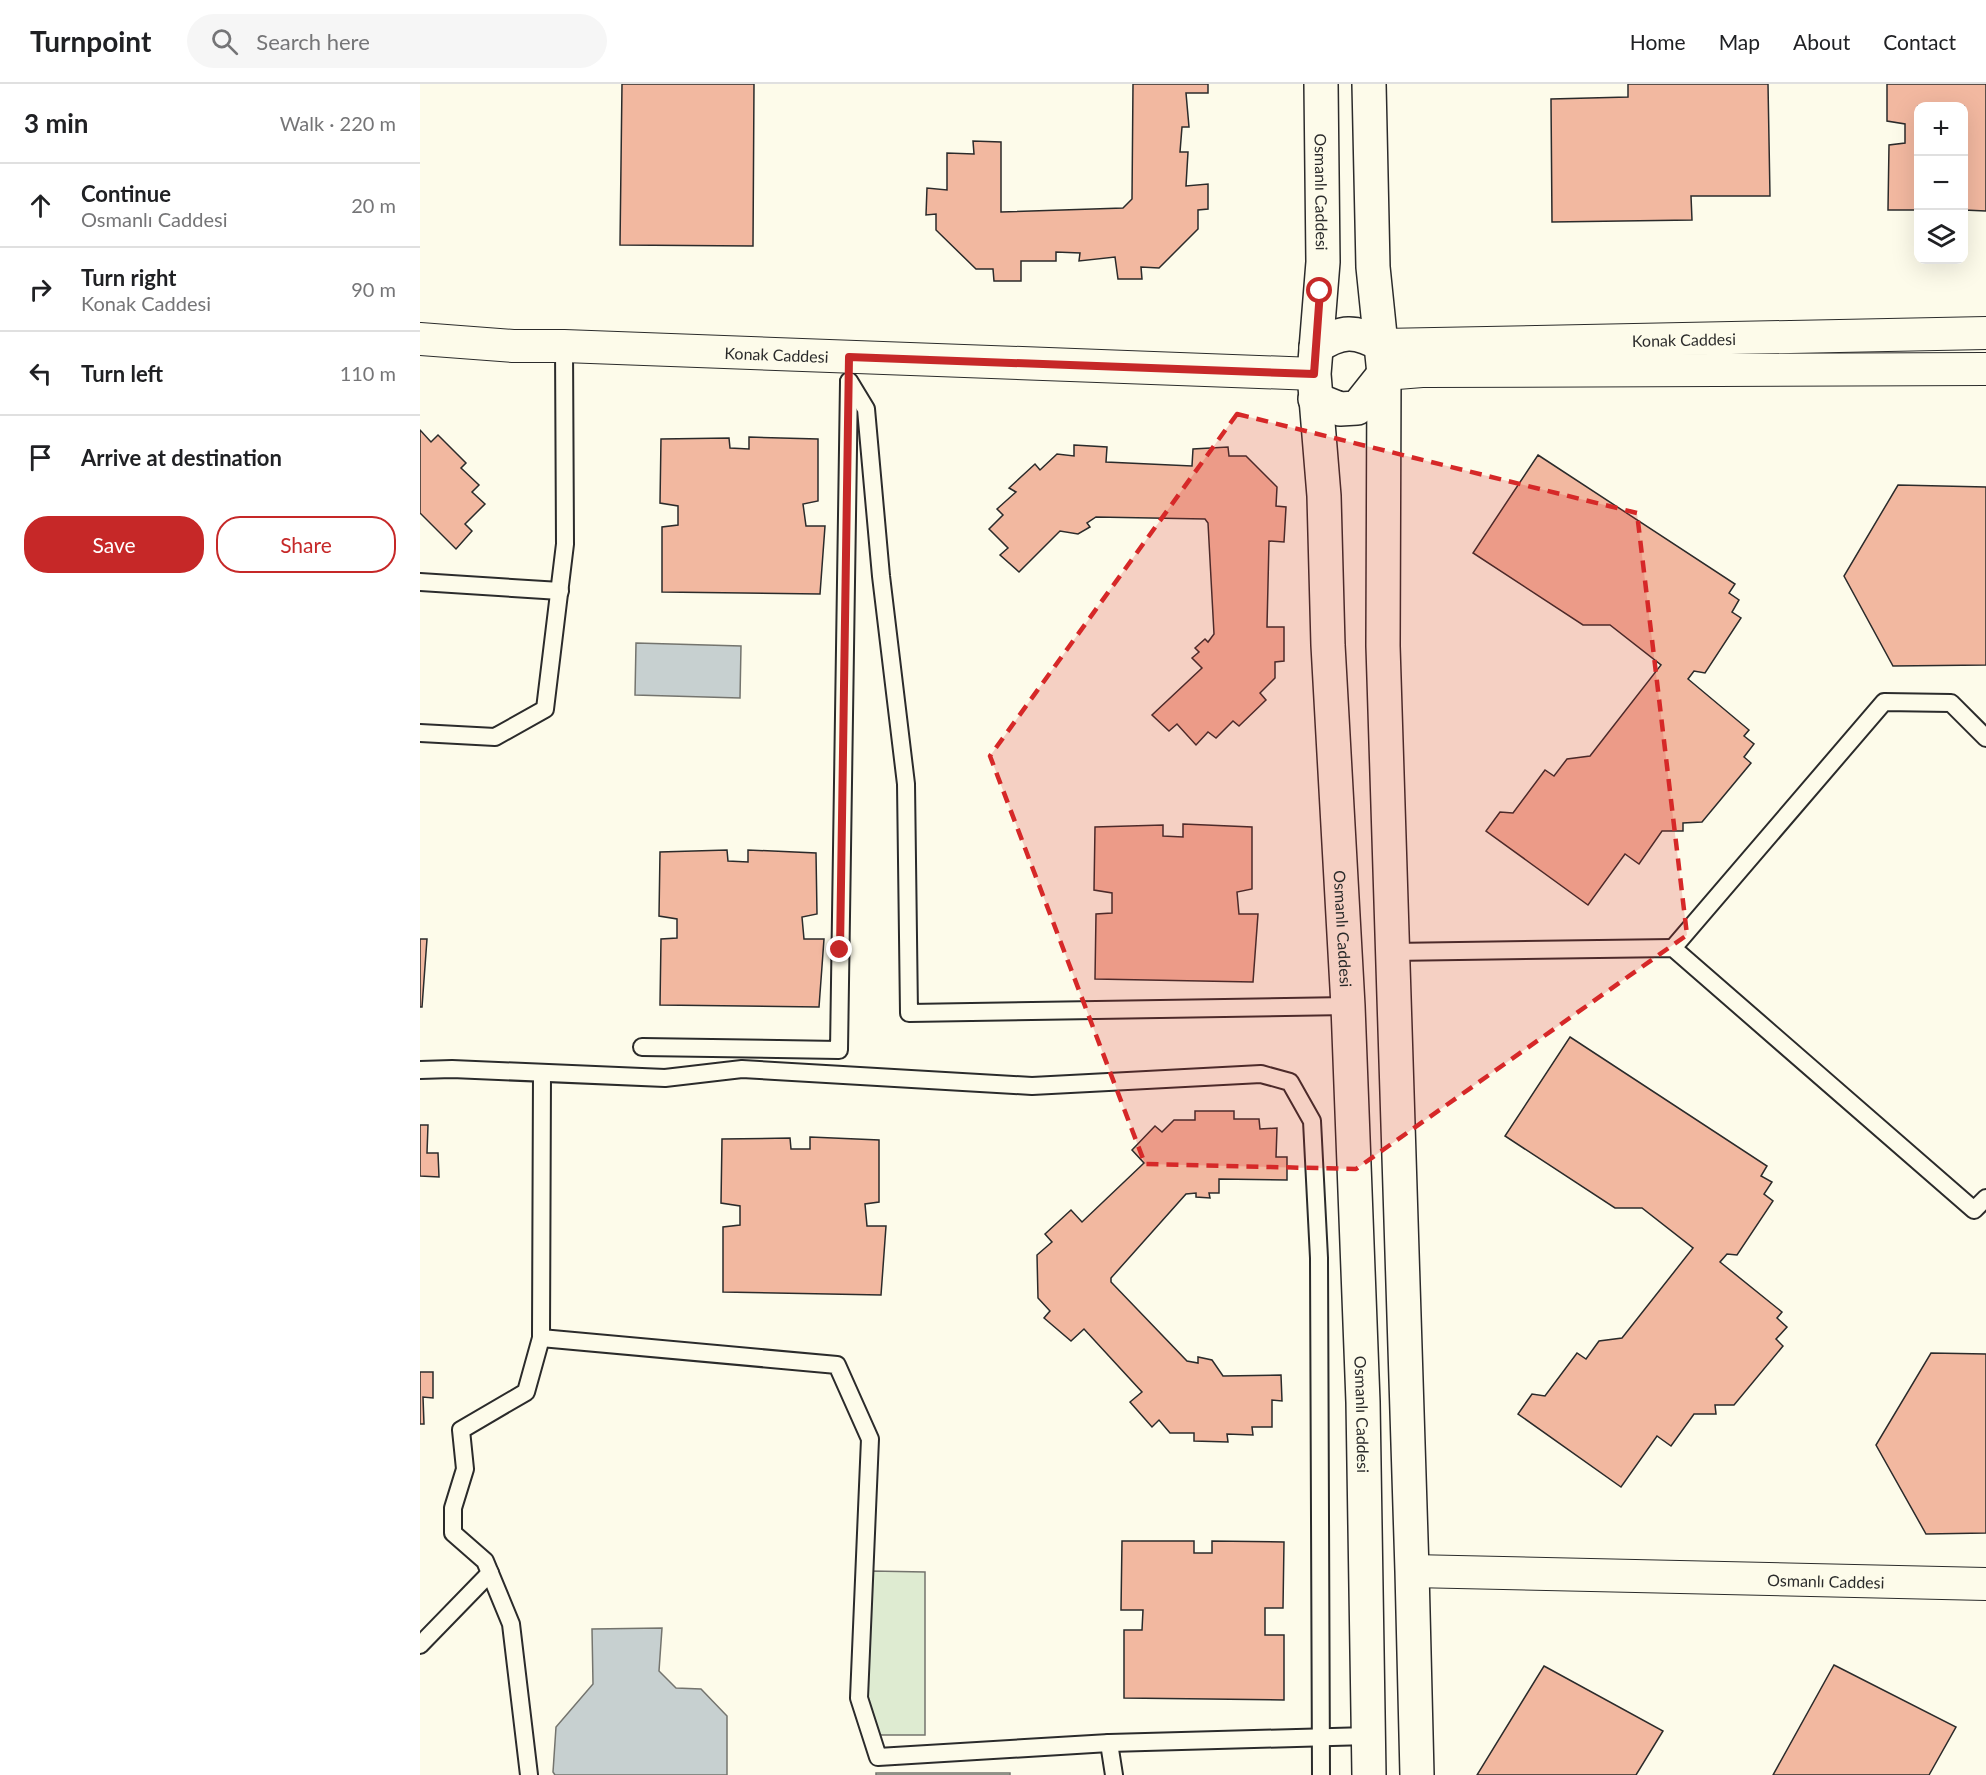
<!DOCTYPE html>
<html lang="en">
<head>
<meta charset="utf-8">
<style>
	body { margin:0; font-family:Lato,sans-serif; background:#f6f6f6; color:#202124 }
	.controls { position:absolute; right:18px; top:18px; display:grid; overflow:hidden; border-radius:12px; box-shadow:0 6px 24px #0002 }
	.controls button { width:54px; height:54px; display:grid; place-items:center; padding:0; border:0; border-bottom:2px solid #e0e0e0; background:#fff; color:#202124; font:30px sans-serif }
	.stop { position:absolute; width:18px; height:18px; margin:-14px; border:4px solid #c62828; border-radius:50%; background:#fff }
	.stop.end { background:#c62828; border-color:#fff; box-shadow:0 2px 6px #0008 }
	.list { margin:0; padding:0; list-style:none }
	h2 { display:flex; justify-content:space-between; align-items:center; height:78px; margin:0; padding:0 24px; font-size:26px }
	h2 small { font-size:20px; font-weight:400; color:#757577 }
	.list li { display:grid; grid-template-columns:39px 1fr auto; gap:18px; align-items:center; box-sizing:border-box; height:84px; padding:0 24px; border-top:2px solid #e0e0e0 }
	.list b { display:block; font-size:22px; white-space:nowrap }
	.list p { margin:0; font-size:20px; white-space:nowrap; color:#757577 }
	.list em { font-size:20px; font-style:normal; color:#757577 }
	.actions { display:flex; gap:12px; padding:18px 24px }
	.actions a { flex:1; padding:14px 0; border:2px solid #c62828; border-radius:24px; text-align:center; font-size:21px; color:#c62828 }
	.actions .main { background:#c62828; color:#fff }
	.icon { flex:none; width:33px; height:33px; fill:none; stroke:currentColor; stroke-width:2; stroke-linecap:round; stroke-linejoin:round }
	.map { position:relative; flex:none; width:1566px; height:1691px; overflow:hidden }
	header { display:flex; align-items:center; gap:36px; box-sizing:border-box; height:84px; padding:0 30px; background:#fff; border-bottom:2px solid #e0e0e0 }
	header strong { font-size:28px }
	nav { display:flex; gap:33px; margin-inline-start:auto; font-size:21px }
	.search { width:420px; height:54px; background:#f6f6f6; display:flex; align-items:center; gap:15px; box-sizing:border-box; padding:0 21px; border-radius:33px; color:#757577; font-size:22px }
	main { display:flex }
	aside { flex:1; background:#fff }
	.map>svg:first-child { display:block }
	.green { fill:#deebd1; stroke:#74746e; stroke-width:1.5 }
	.water { fill:#c7d0d0; stroke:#74746e; stroke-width:1.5 }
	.building { fill:#f2b8a0; stroke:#2b2b2b; stroke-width:1.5 }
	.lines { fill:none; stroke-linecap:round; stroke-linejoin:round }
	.lane-casing { stroke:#2b2b2b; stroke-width:20 }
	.street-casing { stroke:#2b2b2b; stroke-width:34 }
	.secondary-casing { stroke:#2b2b2b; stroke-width:36 }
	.lane { stroke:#fdfbea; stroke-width:16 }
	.street { stroke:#fdfbea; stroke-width:32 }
	.secondary { stroke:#fdfbea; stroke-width:33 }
	.route { stroke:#c62828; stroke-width:8 }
	.marked { fill:#d62828; fill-opacity:0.2; stroke:#d62828; stroke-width:4.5; stroke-dasharray:12 8; stroke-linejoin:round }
	.labels { text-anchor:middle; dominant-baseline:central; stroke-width:4.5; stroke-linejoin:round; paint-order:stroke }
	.street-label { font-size:16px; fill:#2b2b2b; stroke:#fdfbea }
</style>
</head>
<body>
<header>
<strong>Turnpoint</strong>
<div class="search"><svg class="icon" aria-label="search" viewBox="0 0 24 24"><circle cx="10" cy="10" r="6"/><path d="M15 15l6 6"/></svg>Search here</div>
<nav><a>Home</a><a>Map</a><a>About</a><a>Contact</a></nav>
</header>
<main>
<aside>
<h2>3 min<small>Walk · 220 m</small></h2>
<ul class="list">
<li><svg class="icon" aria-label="ahead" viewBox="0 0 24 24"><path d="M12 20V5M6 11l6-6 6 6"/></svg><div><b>Continue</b><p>Osmanlı Caddesi</p></div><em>20 m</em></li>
<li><svg class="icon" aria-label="right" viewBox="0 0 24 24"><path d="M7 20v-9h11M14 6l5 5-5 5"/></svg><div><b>Turn right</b><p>Konak Caddesi</p></div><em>90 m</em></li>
<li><svg class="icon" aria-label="left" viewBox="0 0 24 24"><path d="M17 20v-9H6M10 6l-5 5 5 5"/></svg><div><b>Turn left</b></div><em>110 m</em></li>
<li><svg class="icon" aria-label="arrive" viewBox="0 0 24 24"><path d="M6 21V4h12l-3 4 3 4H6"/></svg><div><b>Arrive at destination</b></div></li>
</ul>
<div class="actions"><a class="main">Save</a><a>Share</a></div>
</aside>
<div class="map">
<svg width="1566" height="1691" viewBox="0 0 1566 1691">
	<rect width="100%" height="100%" fill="#fdfbea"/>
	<!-- green -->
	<g class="green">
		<polygon points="451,1487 505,1488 505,1651 445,1651"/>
		<rect x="456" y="1689" width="134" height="2"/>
	</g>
	<!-- water -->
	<g class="water">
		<polygon points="216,559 321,562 320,614 215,611"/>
		<polygon points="242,1544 239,1587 256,1604 281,1605 307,1632 307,1691 135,1691 133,1688 136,1643 173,1600 172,1545"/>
	</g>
	<!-- building -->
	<g class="building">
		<polygon points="202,0 334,0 333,162 200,161"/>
		<polygon points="713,0 788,0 788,9 766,9 769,43 762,43 760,68 768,68 766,102 788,100 788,125 778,126 778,145 739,184 721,183 722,195 698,195 695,173 659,177 660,169 636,168 636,177 601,177 601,197 574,197 573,185 556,185 516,146 516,130 506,131 507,104 527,106 527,69 554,70 553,57 581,58 581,128 703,124 712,115"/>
		<polygon points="1208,0 1348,0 1350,112 1271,112 1272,136 1132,138 1131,15 1208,13"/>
		<polygon points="1467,0 1566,0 1566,127 1544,126 1544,22 1498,22 1498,126 1468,126 1469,61 1485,59 1485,40 1467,37"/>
		<polygon points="0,346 11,358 18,351 46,379 41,384 59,401 52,408 65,420 45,440 52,447 36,465 0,429"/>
		<polygon points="329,353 398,355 398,417 383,420 386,442 405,442 400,510 242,508 242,443 258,441 258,422 240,419 241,355 309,354 310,364 329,365"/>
		<polygon points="654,361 687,363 686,378 772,382 773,365 808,363 809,372 826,372 857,403 856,422 866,423 864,458 849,457 847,543 864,543 864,577 855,578 855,594 840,609 846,616 819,642 813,637 796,654 788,648 776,661 757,640 749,647 732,631 782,584 772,574 779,568 775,564 785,555 788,558 794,550 788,439 785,435 676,433 667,439 670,443 658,450 640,447 599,488 580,471 588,464 569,445 583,431 577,425 596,408 589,404 615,380 620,386 637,370 654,372"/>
		<polygon points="1118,371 1315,500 1309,509 1319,516 1312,528 1321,534 1285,589 1274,587 1268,595 1329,646 1324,652 1334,660 1324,673 1331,679 1282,738 1263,739 1263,747 1242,747 1219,780 1205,770 1168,821 1066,747 1080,728 1093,729 1125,686 1134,692 1147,675 1170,672 1241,581 1190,541 1163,541 1053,469"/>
		<polygon points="1478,401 1566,403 1566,581 1473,582 1424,492"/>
		<polygon points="763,740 832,743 832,805 817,808 819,830 838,830 833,898 675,895 676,830 692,829 692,809 674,806 675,743 743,741 743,752 763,753"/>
		<polygon points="307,766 308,777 328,778 328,766 396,769 397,830 382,833 384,855 404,855 399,923 240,921 241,855 257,854 257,835 239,832 240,768"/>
		<polygon points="0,855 7,855 2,923 0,923"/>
		<polygon points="1150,953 1347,1082 1341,1092 1352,1098 1344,1110 1353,1117 1317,1171 1307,1170 1300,1178 1362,1228 1357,1234 1367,1243 1356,1255 1363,1262 1314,1321 1295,1321 1296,1330 1274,1330 1251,1362 1237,1352 1201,1403 1098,1330 1112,1310 1125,1312 1157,1269 1166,1275 1179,1257 1202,1254 1273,1164 1222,1124 1195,1124 1085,1052"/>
		<polygon points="775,1027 814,1027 814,1035 839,1035 840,1045 857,1044 856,1073 867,1073 867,1096 799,1095 799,1109 789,1109 790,1114 776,1113 776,1109 766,1110 691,1194 691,1198 767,1277 778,1279 778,1273 792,1276 803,1292 861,1291 862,1317 852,1316 852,1343 832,1343 833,1351 807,1350 808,1358 774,1357 774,1349 750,1349 739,1336 732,1343 710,1318 722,1308 664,1245 651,1257 624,1234 630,1227 618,1214 617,1171 632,1158 625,1150 651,1126 662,1138 724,1079 712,1066 735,1042 742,1048 754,1036 775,1036"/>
		<polygon points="0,1041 8,1041 7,1069 18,1069 19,1093 0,1092"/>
		<polygon points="390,1053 459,1056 459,1118 445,1120 447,1142 466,1142 461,1211 303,1208 303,1143 320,1141 320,1122 301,1119 302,1055 370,1054 371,1065 390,1065"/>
		<polygon points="1511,1269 1566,1270 1566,1449 1506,1450 1456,1361"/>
		<polygon points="0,1288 13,1288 13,1314 3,1313 4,1340 0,1340"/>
		<polygon points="702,1457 774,1457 774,1469 792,1469 792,1457 864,1458 863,1524 845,1524 845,1551 864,1551 864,1616 704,1614 704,1546 722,1546 723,1526 701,1526"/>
		<polygon points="1414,1581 1536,1643 1509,1691 1353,1691"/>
		<polygon points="1124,1582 1243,1647 1216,1691 1057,1691"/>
	</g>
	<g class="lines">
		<!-- lane casing -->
		<g class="lane-casing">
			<g id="lane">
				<polyline points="429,297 446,325 461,492 486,700 489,929 928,922"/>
				<polyline points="0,498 140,507"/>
				<polyline points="0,649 75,653 125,625 145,460 144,262"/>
				<polyline points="1253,864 1464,618 1531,619 1566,654"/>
				<polyline points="972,868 1253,864 1554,1126 1566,1114"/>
				<polyline points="222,963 419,966 429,298"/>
				<polyline points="0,986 32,985 245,994 322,985 612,1002 841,990 870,998 892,1037 899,1174 901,1691"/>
				<polyline points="121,1254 417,1281 450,1355 439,1614 458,1673 689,1659"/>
				<polyline points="0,1561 70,1489"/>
				<polyline points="109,1691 91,1540 65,1477 33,1449 33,1424 45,1385 41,1346 106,1308 121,1254 122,989"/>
				<polyline points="694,1691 689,1659 948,1652"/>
			</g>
		</g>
		<!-- street casing -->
		<g class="street-casing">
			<g id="street">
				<path id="s1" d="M0,255L93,262H144L894,290"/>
				<path id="s2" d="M962,261L1566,249"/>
				<polyline points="964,290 1002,287 1566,285"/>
				<path id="s3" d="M992,1487L1566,1500"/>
			</g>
		</g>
		<!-- secondary casing -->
		<g class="secondary-casing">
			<g id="secondary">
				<path id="s4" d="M901,0L903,178L894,290L904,412L908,561L928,922L943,1318L949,1691"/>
				<polyline points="949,0 953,183 964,290 963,562 992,1487 997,1691"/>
				<path d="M896,263C921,246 936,246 962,261"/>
				<polyline points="895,315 920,325 937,324 964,290"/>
			</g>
		</g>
		<!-- lane -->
		<use href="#lane" class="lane"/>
		<!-- street -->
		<use href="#street" class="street"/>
		<!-- secondary -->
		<use href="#secondary" class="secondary"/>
	</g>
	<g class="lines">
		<!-- route -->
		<polyline class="route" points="420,866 429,273 894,290 900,207"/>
	</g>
	<!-- marked area -->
	<path class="marked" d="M817,330L1217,429L1267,851L936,1085L725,1080L570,672Z"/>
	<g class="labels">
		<!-- street labels -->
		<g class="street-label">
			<text stroke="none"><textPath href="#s4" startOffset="108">Osmanlı Caddesi</textPath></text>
			<text stroke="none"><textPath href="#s2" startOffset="302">Konak Caddesi</textPath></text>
			<text stroke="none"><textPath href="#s1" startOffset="357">Konak Caddesi</textPath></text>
			<text stroke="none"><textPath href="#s4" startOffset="846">Osmanlı Caddesi</textPath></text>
			<text stroke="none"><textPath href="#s4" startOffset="1332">Osmanlı Caddesi</textPath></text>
			<text stroke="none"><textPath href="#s3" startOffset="414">Osmanlı Caddesi</textPath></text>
		</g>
	</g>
</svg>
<div class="controls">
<button>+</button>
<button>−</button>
<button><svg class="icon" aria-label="layers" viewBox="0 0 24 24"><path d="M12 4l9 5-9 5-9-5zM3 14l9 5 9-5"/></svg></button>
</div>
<div class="stop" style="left:900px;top:207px"></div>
<div class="stop end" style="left:420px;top:866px"></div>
</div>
</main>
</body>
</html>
